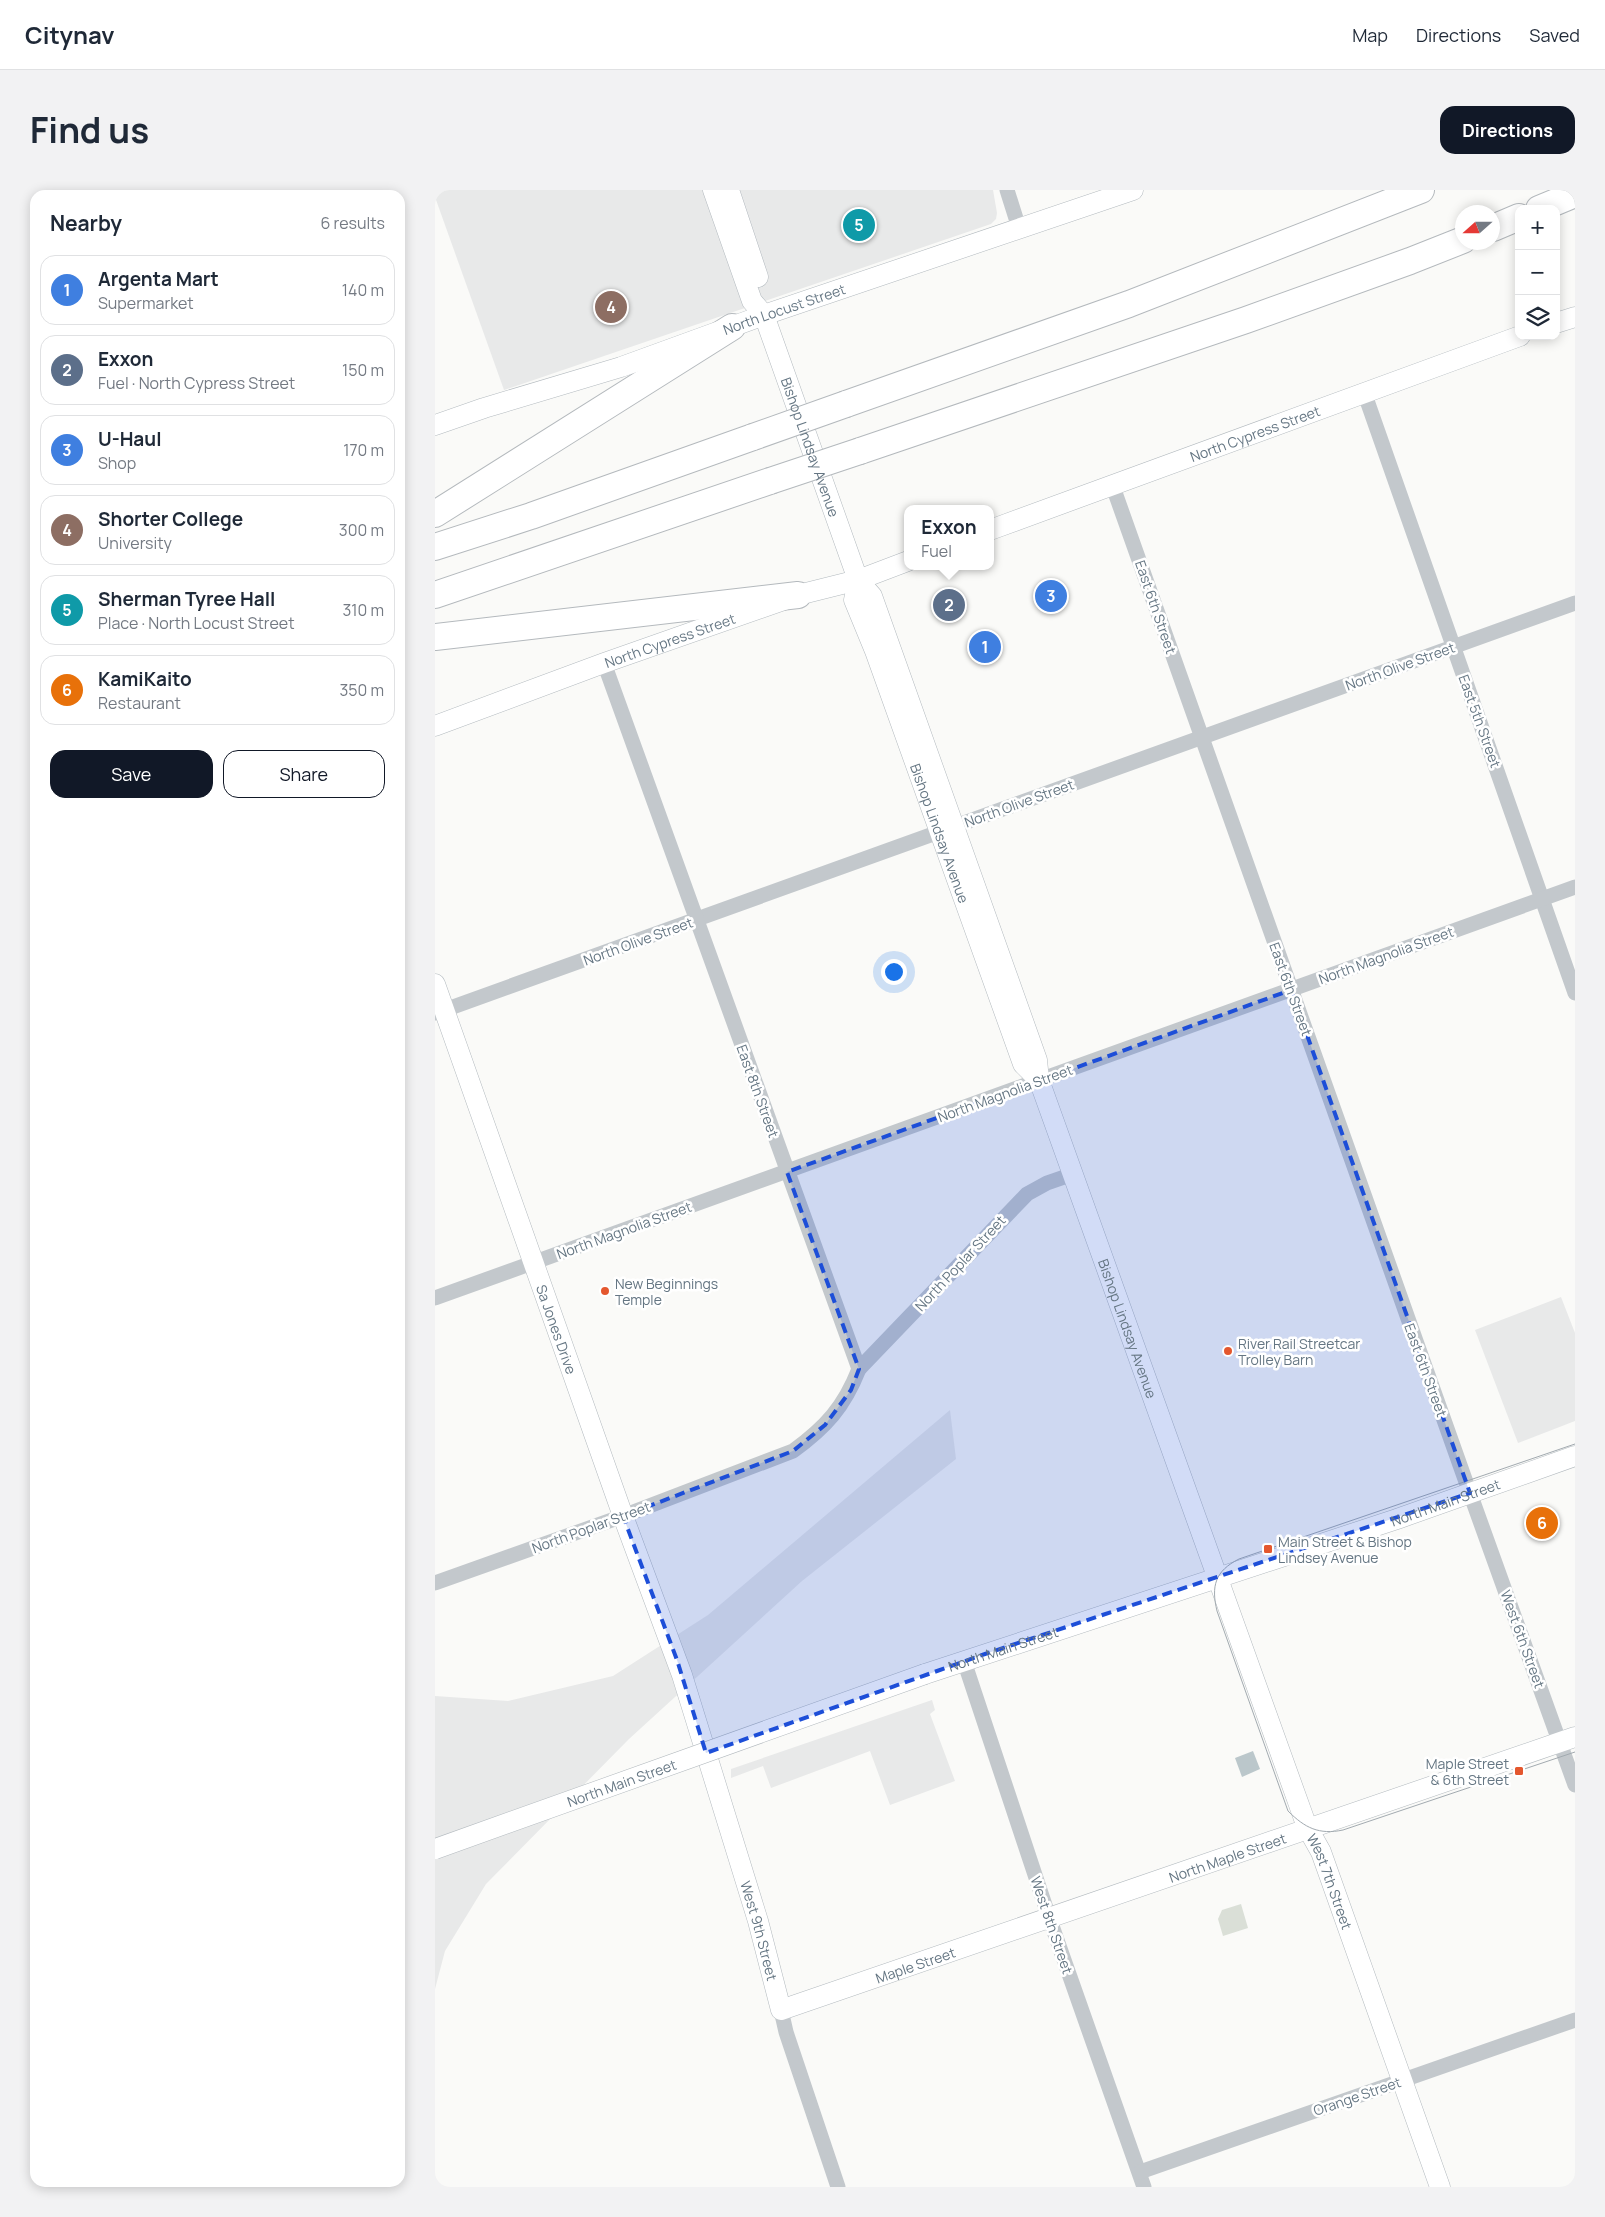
<!DOCTYPE html>
<html lang="en">
<head>
<meta charset="utf-8">
<style>
	body { margin:0; font-family:Manrope,sans-serif; background:#f2f2f3; color:#1f2937 }
	.controls { position:absolute; right:15px; top:15px; display:grid; overflow:hidden; border-radius:10px; box-shadow:0 2px 12px #0003 }
	.controls button { width:45px; height:45px; display:grid; place-items:center; padding:0; border:0; border-bottom:1px solid #e0e1e3; background:#fff; color:#1f2937; font:25px sans-serif }
	.compass { position:absolute; left:1020px; top:15px; width:45px; height:45px; border-radius:50%; background:#fff; box-shadow:0 2px 12px #0003; rotate:249deg }
	.you { position:absolute; left:458px; top:781px; width:18px; height:18px; margin:-12px; border:4px solid #fff; border-radius:50%; background:#1a73e8; box-shadow:0 0 0 8px #1a73e833 }
	.badge { display:grid; place-items:center; width:32px; height:32px; border-radius:50%; background:#111827; color:#fff; font-size:16px; font-weight:700 }
	.pin { position:absolute; translate:-50% -50%; border:2px solid #fff; box-shadow:0 1px 5px #0006 }
	.popup { position:absolute; left:469px; top:315px; width:90px; height:65px; box-sizing:border-box; display:grid; place-content:center; border-radius:10px; background:#fff; filter:drop-shadow(0 1px 4px #0005); font-size:16px; white-space:nowrap; color:#747a83 }
	.popup b { font-size:19px; color:#1f2937 }
	.popup::after { content:''; position:absolute; left:50%; top:100%; margin-left:-10px; border:10px solid transparent; border-top-color:#fff }
	.list { margin:0; padding:0; list-style:none }
	h2 { display:flex; justify-content:space-between; align-items:center; height:65px; margin:0; padding:0 20px; font-size:21px }
	h2 small { font-size:16px; font-weight:400; color:#747a83 }
	.list li { display:grid; grid-template-columns:32px 1fr auto; gap:15px; align-items:center; box-sizing:border-box; height:70px; margin:0 10px 10px; padding:0 10px; border:1px solid #e0e1e3; border-radius:15px }
	.list b { display:block; font-size:19px; white-space:nowrap }
	.list p { margin:0; font-size:16px; white-space:nowrap; color:#747a83 }
	.list em { font-size:16px; font-style:normal; color:#747a83 }
	.actions { display:flex; gap:10px; padding:15px 20px }
	.actions a { flex:1; padding:11px 0; border:1px solid #111827; border-radius:15px; text-align:center; font-size:18px; color:#111827 }
	.actions .main { background:#111827; color:#fff }
	.icon { flex:none; width:28px; height:28px; fill:none; stroke:currentColor; stroke-width:2; stroke-linecap:round; stroke-linejoin:round }
	.map { position:relative; flex:none; width:1140px; height:1997px; overflow:hidden; border-radius:15px }
	header { display:flex; align-items:center; gap:30px; box-sizing:border-box; height:70px; padding:0 25px; background:#fff; border-bottom:1px solid #e0e1e3 }
	header strong { font-size:24px }
	nav { display:flex; gap:28px; margin-inline-start:auto; font-size:18px }
	.intro { display:flex; align-items:center; justify-content:space-between; box-sizing:border-box; height:120px; padding:0 30px }
	h1 { margin:0; font-size:35px }
	.button { padding:12px 22px; border-radius:15px; background:#111827; color:#fff; font-size:18px; font-weight:700 }
	main { display:flex; gap:30px; padding:0 30px }
	aside { flex:1; background:#fff; border-radius:15px; box-shadow:0 2px 12px #0003 }
	.map>svg:first-child { display:block }
	.built { fill:#e8e9e9 }
	.green { fill:#dadfd7 }
	.water { fill:#bbc7cb }
	.lines { fill:none; stroke-linecap:round; stroke-linejoin:round }
	.secondary-casing { stroke:#b3babf; stroke-width:21 }
	.highway-casing { stroke:#b4b9bd; stroke-width:28 }
	.street { stroke:#c3c8cc; stroke-width:15 }
	.secondary { stroke:#fff; stroke-width:20 }
	.highway { stroke:#fff; stroke-width:26 }
	.tram { stroke:#a2aab0; stroke-width:1 }
	.secondary-bridge-casing { stroke:#b3babf; stroke-width:21; stroke-linecap:butt }
	.highway-bridge-casing { stroke:#b4b9bd; stroke-width:28; stroke-linecap:butt }
	.secondary-bridge { stroke:#fff; stroke-width:20 }
	.highway-bridge { stroke:#fff; stroke-width:26 }
	.marked { fill:#1d4ed8; fill-opacity:0.2; stroke:#1d4ed8; stroke-width:4; stroke-dasharray:10 6; stroke-linejoin:round }
	.poi-dot { fill:#e4572e; stroke:#fff; stroke-width:2 }
	.labels { text-anchor:middle; dominant-baseline:central; stroke-width:5; stroke-linejoin:round; paint-order:stroke }
	.street-label { font-size:14px; fill:#657683; stroke:#fff }
	.poi-label { font-size:14px; fill:#657683; stroke:#fff; text-anchor:start }
</style>
</head>
<body>
<header>
<strong>Citynav</strong>
<nav><a>Map</a><a>Directions</a><a>Saved</a></nav>
</header>
<div class="intro"><h1>Find us</h1><a class="button">Directions</a></div>
<main>
<aside>
<h2>Nearby<small>6 results</small></h2>
<ul class="list">
<li><span class="badge" style="background:#3f7fe0">1</span><div><b>Argenta Mart</b><p>Supermarket</p></div><em>140 m</em></li>
<li><span class="badge" style="background:#5c6f8a">2</span><div><b>Exxon</b><p>Fuel · North Cypress Street</p></div><em>150 m</em></li>
<li><span class="badge" style="background:#3f7fe0">3</span><div><b>U-Haul</b><p>Shop</p></div><em>170 m</em></li>
<li><span class="badge" style="background:#8d6e63">4</span><div><b>Shorter College</b><p>University</p></div><em>300 m</em></li>
<li><span class="badge" style="background:#0f9aa8">5</span><div><b>Sherman Tyree Hall</b><p>Place · North Locust Street</p></div><em>310 m</em></li>
<li><span class="badge" style="background:#e8710a">6</span><div><b>KamiKaito</b><p>Restaurant</p></div><em>350 m</em></li>
</ul>
<div class="actions"><a class="main">Save</a><a>Share</a></div>
</aside>
<div class="map">
<svg width="1140" height="1997" viewBox="0 0 1140 1997">
	<rect width="100%" height="100%" fill="#fafaf8"/>
	<!-- built -->
	<g class="built">
		<polygon points="0,0 558,0 562,23 561,29 556,34 69,200 0,7"/>
		<polygon points="1126,1107 1140,1143 1140,1231 1083,1253 1040,1140"/>
		<polygon points="515,1220 521,1269 367,1391 194,1549 51,1694 10,1761 0,1799 0,1506 73,1511 178,1486 273,1425"/>
		<polygon points="497,1510 500,1520 495,1524 520,1591 455,1615 435,1561 336,1598 328,1576 296,1588 296,1579"/>
	</g>
	<!-- green -->
	<polygon class="green" points="806,1714 813,1738 788,1746 783,1729 787,1720"/>
	<!-- water -->
	<polygon class="water" points="818,1561 825,1579 807,1587 800,1568"/>
	<g class="lines">
		<!-- secondary casing -->
		<g class="secondary-casing">
			<g id="secondary">
				<path id="s1" d="M278,0L317,111L329,125L423,390L437,406L602,870L604,890L872,1637L886,1662L1005,1997"/>
				<polyline points="294,0 323,87"/>
				<polyline points="1121,133 1140,127"/>
				<path id="s2" d="M0,235L49,218L186,177L329,125L698,0"/>
				<path id="s3" d="M555,340L1085,146"/>
				<path id="s4" d="M423,390L419,410L440,461L588,874L604,890"/>
				<path id="s5" d="M0,536L169,473L363,405L423,390L473,371"/>
				<path id="s6" d="M0,794L188,1326L247,1485L323,1731L346,1820C611,1731 875,1638 1140,1547"/>
				<path id="s7" d="M490,1484L962,1329L1140,1266"/>
			</g>
		</g>
		<!-- highway casing -->
		<g class="highway-casing">
			<g id="highway">
				<polyline points="1104,19 1140,4"/>
				<polyline points="1058,38 1084,27"/>
				<polyline points="411,214 694,114 986,0"/>
				<polyline points="425,261 811,130 975,71 1028,50"/>
				<polyline points="0,324 297,137"/>
				<polyline points="0,357 96,326 318,247"/>
				<polyline points="0,405 335,291"/>
				<polyline points="0,447 363,405"/>
			</g>
		</g>
		<!-- street -->
		<g class="street">
			<polyline points="572,0 584,38"/>
			<polyline points="929,202 1140,803"/>
			<polyline points="677,294 1031,1292 1140,1595"/>
			<polyline points="1,823 1140,413"/>
			<polyline points="0,1108 1140,697"/>
			<polyline points="424,1179 592,1004 612,993 638,984"/>
			<path d="M0,1393L188,1326L358,1261C391,1237 409,1217 424,1179L169,473"/>
			<polyline points="529,1471 615,1730 709,1997"/>
			<polyline points="346,1820 351,1842 403,1997"/>
			<polyline points="705,1982 1140,1830"/>
		</g>
		<!-- secondary -->
		<use href="#secondary" class="secondary"/>
		<!-- highway -->
		<use href="#highway" class="highway"/>
		<!-- tram -->
		<path class="tram" d="M1140,1254L804,1369C780,1381 776,1396 782,1421L853,1621C870,1638 884,1645 908,1640L1140,1562"/>
		<!-- secondary-bridge casing -->
		<g class="secondary-bridge-casing">
			<g id="secondary-bridge">
				<path id="s8" d="M0,1659L490,1484"/>
			</g>
		</g>
		<!-- highway-bridge casing -->
		<g class="highway-bridge-casing">
			<g id="highway-bridge">
				<polyline points="318,247 411,214"/>
				<polyline points="335,291 425,261"/>
			</g>
		</g>
		<!-- secondary-bridge -->
		<use href="#secondary-bridge" class="secondary-bridge"/>
		<!-- highway-bridge -->
		<use href="#highway-bridge" class="highway-bridge"/>
	</g>
	<!-- marked area -->
	<path class="marked" d="M856,800L1035,1303L550,1464L271,1563L242,1470L188,1326L358,1261L390,1235L416,1200L424,1179L352,982Z"/>
	<!-- markers -->
	<g class="poi-dot">
		<circle cx="170" cy="1101" r="5"/>
		<circle cx="793" cy="1161" r="5"/>
		<rect x="828" y="1354" width="10" height="10" rx="2.5"/>
		<rect x="1079" y="1576" width="10" height="10" rx="2.5"/>
	</g>
	<g class="labels">
		<!-- street labels -->
		<g class="street-label">
			<text stroke="none"><textPath href="#s2" startOffset="368">North Locust Street</textPath></text>
			<text stroke="none"><textPath href="#s3" startOffset="282">North Cypress Street</textPath></text>
			<text stroke="none"><textPath href="#s1" startOffset="276">Bishop Lindsay Avenue</textPath></text>
			<text transform="translate(721 417) rotate(71)">East 6th Street</text>
			<text stroke="none"><textPath href="#s5" startOffset="250">North Cypress Street</textPath></text>
			<text transform="translate(965 476) rotate(-20)">North Olive Street</text>
			<text transform="translate(1045 531) rotate(70)">East 5th Street</text>
			<text transform="translate(584 613) rotate(-20)">North Olive Street</text>
			<text stroke="none"><textPath href="#s4" startOffset="269">Bishop Lindsay Avenue</textPath></text>
			<text transform="translate(203 751) rotate(-20)">North Olive Street</text>
			<text transform="translate(951 765) rotate(-20)">North Magnolia Street</text>
			<text transform="translate(856 799) rotate(70)">East 6th Street</text>
			<text transform="translate(323 901) rotate(70)">East 8th Street</text>
			<text transform="translate(570 903) rotate(-20)">North Magnolia Street</text>
			<text transform="translate(189 1040) rotate(-20)">North Magnolia Street</text>
			<text transform="translate(525 1073) rotate(-47)">North Poplar Street</text>
			<text stroke="none"><textPath href="#s1" startOffset="1215">Bishop Lindsay Avenue</textPath></text>
			<text stroke="none"><textPath href="#s6" startOffset="366">Sa Jones Drive</textPath></text>
			<text transform="translate(991 1180) rotate(70)">East 6th Street</text>
			<text stroke="none"><textPath href="#s7" startOffset="548">North Main Street</textPath></text>
			<text transform="translate(156 1337) rotate(-20)">North Poplar Street</text>
			<text transform="translate(1088 1449) rotate(70)">West 6th Street</text>
			<text stroke="none"><textPath href="#s7" startOffset="82">North Main Street</textPath></text>
			<text stroke="none"><textPath href="#s8" startOffset="198">North Main Street</textPath></text>
			<text stroke="none"><textPath href="#s6" startOffset="1555">North Maple Street</textPath></text>
			<text stroke="none"><textPath href="#s1" startOffset="1804">West 7th Street</textPath></text>
			<text transform="translate(617 1735) rotate(71)">West 8th Street</text>
			<text stroke="none"><textPath href="#s6" startOffset="1001">West 9th Street</textPath></text>
			<text stroke="none"><textPath href="#s6" startOffset="1225">Maple Street</textPath></text>
			<text transform="translate(922 1906) rotate(-19)">Orange Street</text>
		</g>
		<!-- poi labels -->
		<g class="poi-label">
			<text x="180" y="1093">New Beginnings<tspan x="180" dy="16">Temple</tspan></text>
			<text x="803" y="1153">River Rail Streetcar<tspan x="803" dy="16">Trolley Barn</tspan></text>
			<text x="843" y="1351">Main Street &amp; Bishop<tspan x="843" dy="16">Lindsey Avenue</tspan></text>
			<text x="1074" y="1573" text-anchor="end">Maple Street<tspan x="1074" dy="16">&amp; 6th Street</tspan></text>
		</g>
	</g>
</svg>
<div class="controls">
<button>+</button>
<button>−</button>
<button><svg class="icon" aria-label="layers" viewBox="0 0 24 24"><path d="M12 4l9 5-9 5-9-5zM3 14l9 5 9-5"/></svg></button>
</div>
<svg class="compass" viewBox="-18 -18 36 36"><path d="M0-13l5 13h-10z" fill="#e53935"/><path d="M0 13l5-13h-10z" fill="#747a83"/></svg>
<div class="you"></div>
<div class="pin badge" style="left:550px;top:457px;background:#3f7fe0">1</div>
<div class="pin badge" style="left:514px;top:415px;background:#5c6f8a">2</div>
<div class="popup"><b>Exxon</b>Fuel</div>
<div class="pin badge" style="left:616px;top:406px;background:#3f7fe0">3</div>
<div class="pin badge" style="left:176px;top:117px;background:#8d6e63">4</div>
<div class="pin badge" style="left:424px;top:35px;background:#0f9aa8">5</div>
<div class="pin badge" style="left:1107px;top:1333px;background:#e8710a">6</div>
</div>
</main>
</body>
</html>
